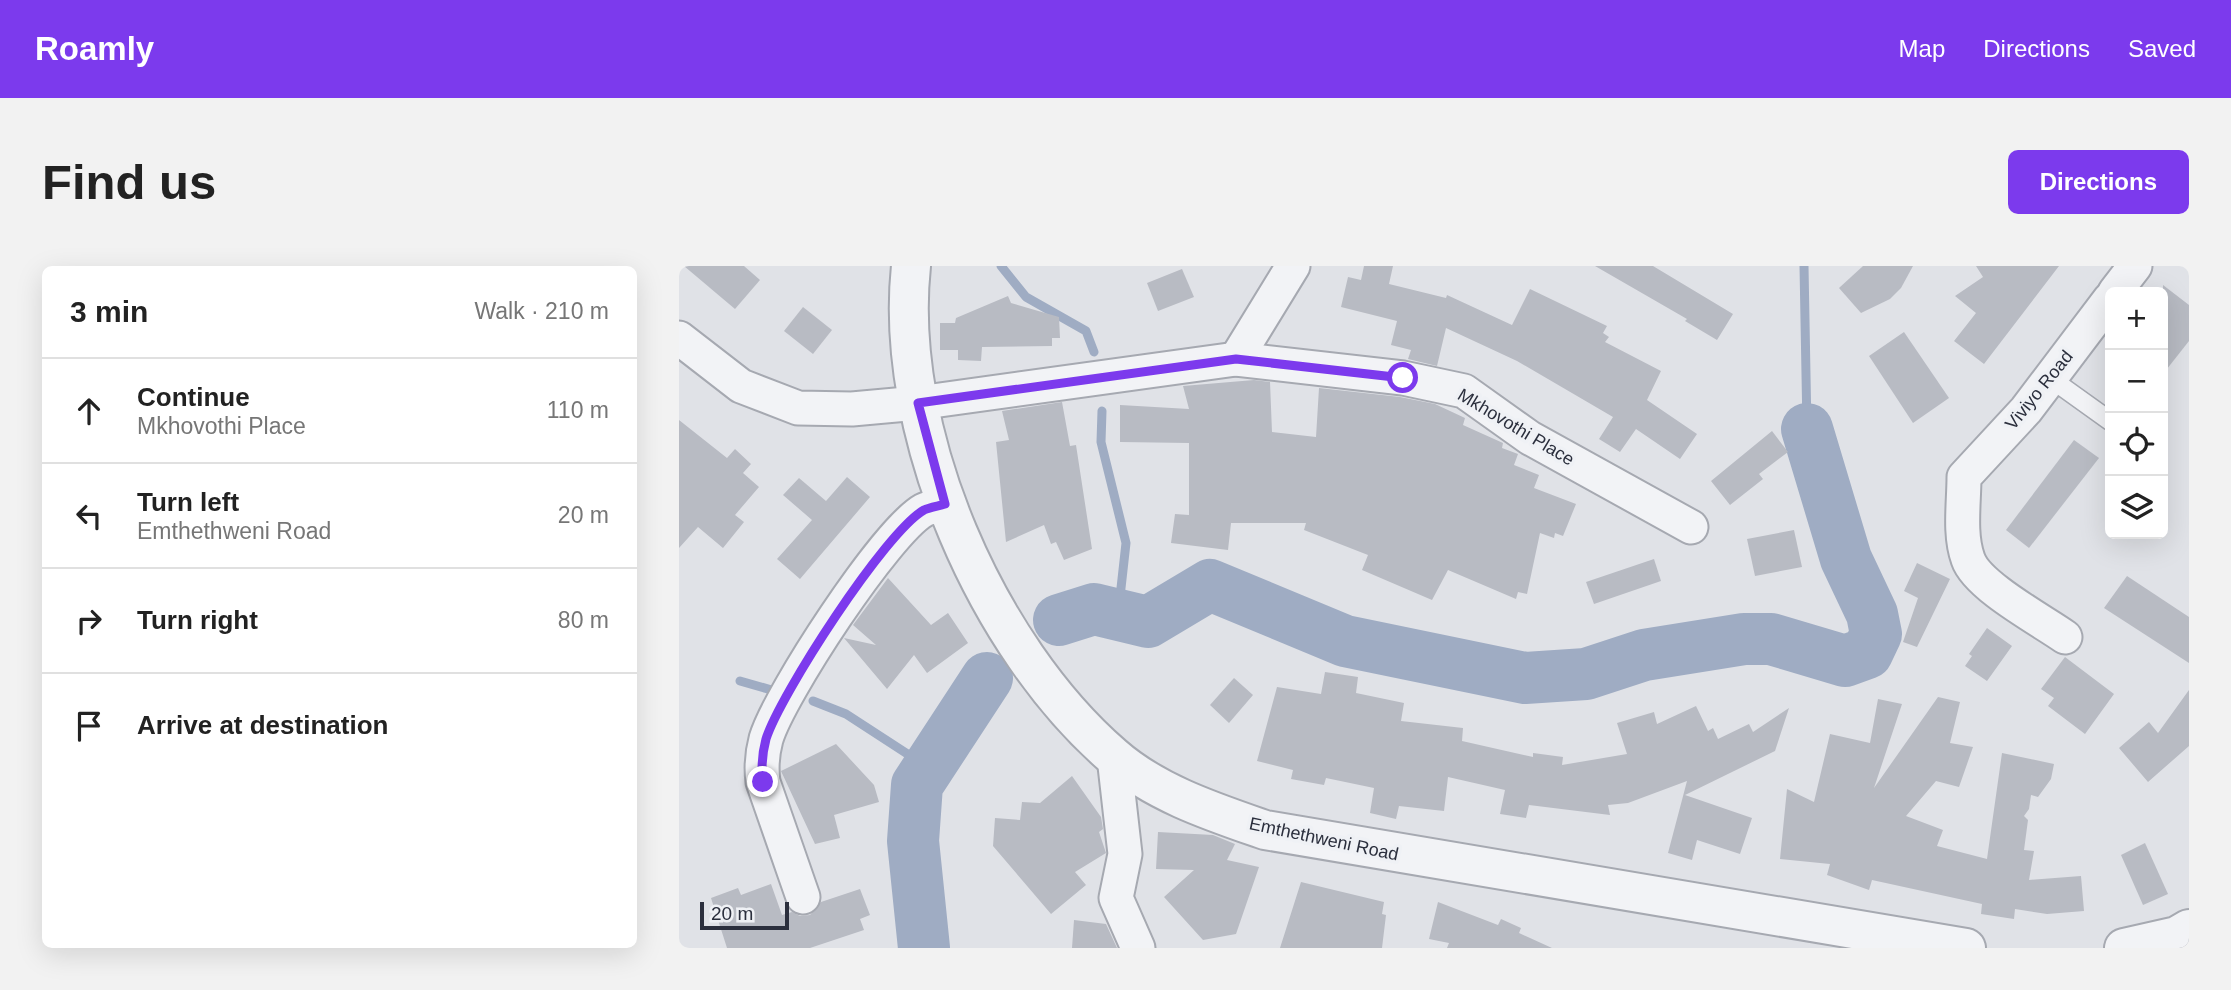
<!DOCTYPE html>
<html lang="en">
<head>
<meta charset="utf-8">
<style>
	body { margin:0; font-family:Arial,sans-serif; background:#f2f2f2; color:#222 }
	.controls { position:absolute; right:21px; top:21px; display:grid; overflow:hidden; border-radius:10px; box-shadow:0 7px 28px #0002 }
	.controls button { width:63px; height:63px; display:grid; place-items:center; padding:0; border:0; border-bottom:2px solid #e0e0e0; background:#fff; color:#222; font:35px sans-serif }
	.scale { position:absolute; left:21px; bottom:18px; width:89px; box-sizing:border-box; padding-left:7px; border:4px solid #2b2f3d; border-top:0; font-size:19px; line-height:24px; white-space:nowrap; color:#2b2f3d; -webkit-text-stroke:5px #eff1f5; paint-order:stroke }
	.stop { position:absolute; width:21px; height:21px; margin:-16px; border:5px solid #7c3aed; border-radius:50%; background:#fff }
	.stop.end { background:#7c3aed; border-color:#fff; box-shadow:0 2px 7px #0008 }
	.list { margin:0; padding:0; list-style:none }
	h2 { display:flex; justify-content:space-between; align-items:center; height:91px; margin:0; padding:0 28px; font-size:30px }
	h2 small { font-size:23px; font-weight:400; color:#767676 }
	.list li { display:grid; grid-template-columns:46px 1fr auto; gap:21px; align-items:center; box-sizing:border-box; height:105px; padding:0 28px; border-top:2px solid #e0e0e0 }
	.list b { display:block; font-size:26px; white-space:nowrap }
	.list p { margin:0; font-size:23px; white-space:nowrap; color:#767676 }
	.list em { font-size:23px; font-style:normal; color:#767676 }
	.icon { flex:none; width:38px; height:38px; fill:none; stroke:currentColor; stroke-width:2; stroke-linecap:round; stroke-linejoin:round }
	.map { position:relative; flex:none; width:1510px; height:682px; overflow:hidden; border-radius:10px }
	header { display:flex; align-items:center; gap:42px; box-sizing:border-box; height:98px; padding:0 35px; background:#7c3aed; color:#fff }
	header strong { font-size:33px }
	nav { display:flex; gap:38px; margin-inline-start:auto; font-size:24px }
	.intro { display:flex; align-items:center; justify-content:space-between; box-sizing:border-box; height:168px; padding:0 42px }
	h1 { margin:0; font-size:49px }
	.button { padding:18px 32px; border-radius:10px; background:#7c3aed; color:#fff; font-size:24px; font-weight:700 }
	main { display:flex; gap:42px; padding:0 42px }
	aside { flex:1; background:#fff; border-radius:10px; box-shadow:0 7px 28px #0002 }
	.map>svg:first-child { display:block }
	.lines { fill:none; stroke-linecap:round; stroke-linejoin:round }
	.stream { stroke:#9facc3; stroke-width:9 }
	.river { stroke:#9facc3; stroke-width:52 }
	.building { fill:#b8bbc3 }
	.service-casing { stroke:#a6a9b1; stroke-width:21 }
	.minor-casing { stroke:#a6a9b1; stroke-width:37 }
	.tertiary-casing { stroke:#a6a9b1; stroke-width:42 }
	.service { stroke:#f2f3f6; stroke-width:18 }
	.minor { stroke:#f2f3f6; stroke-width:33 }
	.tertiary { stroke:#f2f3f6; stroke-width:38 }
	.route { stroke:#7c3aed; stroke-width:9 }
	.labels { text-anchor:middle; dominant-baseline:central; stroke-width:7; stroke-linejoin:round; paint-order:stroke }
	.street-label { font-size:18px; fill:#2b2f3d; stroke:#eff1f5 }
</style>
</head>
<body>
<header>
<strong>Roamly</strong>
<nav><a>Map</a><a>Directions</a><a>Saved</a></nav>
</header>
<div class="intro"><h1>Find us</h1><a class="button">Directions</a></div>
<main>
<aside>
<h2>3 min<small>Walk · 210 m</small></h2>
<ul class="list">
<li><svg class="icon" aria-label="ahead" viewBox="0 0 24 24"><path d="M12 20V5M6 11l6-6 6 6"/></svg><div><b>Continue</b><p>Mkhovothi Place</p></div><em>110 m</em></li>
<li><svg class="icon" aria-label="left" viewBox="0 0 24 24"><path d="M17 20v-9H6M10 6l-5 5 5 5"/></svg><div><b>Turn left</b><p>Emthethweni Road</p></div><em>20 m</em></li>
<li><svg class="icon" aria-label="right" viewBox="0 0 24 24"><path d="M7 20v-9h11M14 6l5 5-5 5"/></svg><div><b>Turn right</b></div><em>80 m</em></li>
<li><svg class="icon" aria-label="arrive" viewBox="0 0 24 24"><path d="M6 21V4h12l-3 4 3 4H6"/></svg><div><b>Arrive at destination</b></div></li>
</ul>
</aside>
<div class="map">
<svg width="1510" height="682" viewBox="0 0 1510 682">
	<rect width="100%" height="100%" fill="#e0e2e7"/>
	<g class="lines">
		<!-- stream -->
		<g class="stream">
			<polyline points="322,0 347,31 407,65 415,86"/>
			<polyline points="1125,0 1128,163"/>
			<polyline points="423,145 422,176 447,277 439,349"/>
			<polyline points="61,415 96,425"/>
			<polyline points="134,435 167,448 247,500"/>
		</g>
		<!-- river -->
		<g class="river">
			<polyline points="380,354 415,343 469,356 531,319 666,375 846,412 907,408 965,389 1065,373 1092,373 1166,395 1188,387 1197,368 1193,348 1167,293 1128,163"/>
			<polyline points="245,682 234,575 238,519 308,412"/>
		</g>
	</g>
	<!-- building -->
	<g class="building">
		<polygon points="5,0 65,0 81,14 56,43"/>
		<polygon points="685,0 714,0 710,18 767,32 768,29 833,59 851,23 928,60 924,67 930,71 926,76 982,105 968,134 1018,168 1001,193 957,163 941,186 920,173 934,151 838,95 767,62 758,100 729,93 732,84 712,79 718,55 662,41 669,11 682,14"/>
		<polygon points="916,0 974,0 1054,48 1038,74 1006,55 1008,53"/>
		<polygon points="1184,0 1234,0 1222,22 1211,33 1182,47 1160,22"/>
		<polygon points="1297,0 1380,0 1305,98 1275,75 1297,47 1276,30 1304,11"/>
		<polygon points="503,3 515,31 479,45 468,17"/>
		<polygon points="1484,19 1510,39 1510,75 1484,108"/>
		<polygon points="329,30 332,37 380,51 381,72 373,72 373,80 303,81 302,95 279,94 279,84 261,84 261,57 276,57 277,52"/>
		<polygon points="124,41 153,64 134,88 105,65"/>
		<polygon points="1225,66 1270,132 1234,157 1190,90"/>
		<polygon points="575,114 591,116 593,166 637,171 640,122 721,131 756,138 786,152 784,159 824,177 823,182 839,188 835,199 860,209 855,222 897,238 884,270 876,267 875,272 861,267 848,328 839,326 837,333 769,304 753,334 683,304 689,289 625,264 627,257 552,257 549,284 492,277 496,248 510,249 510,177 441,176 441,139 510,143 504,120"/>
		<polygon points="383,136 391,180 397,179 413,283 385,294 377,276 372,278 365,259 327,276 317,176 330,174 323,145"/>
		<polygon points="0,154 48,192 56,183 72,198 64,207 80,221 56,249 65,256 44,282 19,261 0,282"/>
		<polygon points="1093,165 1109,186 1080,208 1084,213 1051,239 1032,215"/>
		<polygon points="1395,174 1420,192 1350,282 1327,264"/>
		<polygon points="168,211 191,231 121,313 98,293 133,254 104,229 120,212 147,235"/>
		<polygon points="1115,264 1123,301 1076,310 1068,273"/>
		<polygon points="975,293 982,315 915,338 907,316"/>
		<polygon points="1238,297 1271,313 1238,381 1224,376 1239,332 1225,325"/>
		<polygon points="1448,310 1510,351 1510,397 1425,342"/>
		<polygon points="209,312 252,359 269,347 289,377 248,407 235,389 208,423 165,372 197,379 174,359"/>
		<polygon points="1308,362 1333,380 1308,415 1286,400 1293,390 1290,388"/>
		<polygon points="1386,391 1435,428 1406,468 1369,440 1375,432 1362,423"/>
		<polygon points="646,406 679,411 677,427 725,437 722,455 784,462 783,475 854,491 854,487 884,491 883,499 948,488 938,457 975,446 978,458 1017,440 1029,465 1034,462 1039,473 1070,458 1074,466 1110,442 1096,485 1006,529 1073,552 1061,588 1018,574 1013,594 989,587 1008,515 949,537 929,539 931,549 850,539 847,552 821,548 826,524 769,511 765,545 720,540 717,553 691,547 695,522 647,512 645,519 612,513 614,504 578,495 598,421 642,428"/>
		<polygon points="555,412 574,429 550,457 531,439"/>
		<polygon points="1510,424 1510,480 1469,516 1440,482 1470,456 1479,467"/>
		<polygon points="1259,431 1281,436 1271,477 1294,481 1280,521 1257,515 1227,550 1264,564 1258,580 1308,593 1323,487 1375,498 1372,513 1359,531 1352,529 1350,543 1345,550 1349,554 1345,584 1355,585 1350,614 1402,610 1405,645 1368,648 1336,643 1335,653 1302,648 1303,638 1193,614 1190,624 1148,609 1151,598 1101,593 1108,523 1135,536 1151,468 1191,477 1199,433 1223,438 1195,522"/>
		<polygon points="157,478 195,519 200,536 155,549 161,572 136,578 102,505"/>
		<polygon points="393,510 422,551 424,563 420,566 427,587 396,606 407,619 372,648 314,580 316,552 341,554 343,536 361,537"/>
		<polygon points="479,566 534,569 556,578 548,594 580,601 557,668 524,674 485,631 515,604 477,603"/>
		<polygon points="1466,577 1489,628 1464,639 1442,589"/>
		<polygon points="622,616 705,636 703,648 707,649 703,682 601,682"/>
		<polygon points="92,618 103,649 113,646 121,650 131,649 142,636 181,623 191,649 181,653 185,664 131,682 48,682 32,632 59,622 62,629"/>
		<polygon points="759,636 819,659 822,653 842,662 840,667 873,682 768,682 770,677 750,673"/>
		<polygon points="395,654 427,658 438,682 393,682"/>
	</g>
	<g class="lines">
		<!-- service casing -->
		<g class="service-casing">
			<polyline id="service" points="1371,112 1431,155"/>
		</g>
		<!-- minor casing -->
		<g class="minor-casing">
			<g id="minor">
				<polyline points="1436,26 1456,0"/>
				<polyline points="0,72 62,120 119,142 173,143 239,137 557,93 724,112 785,125 851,172 1012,261"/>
				<polyline points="557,93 614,0"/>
				<path d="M1386,371C1362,354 1298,320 1289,293C1280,268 1285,237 1285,211L1347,144L1431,33"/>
				<polyline points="435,491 446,588 437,632 459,682"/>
				<path d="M124,631L84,516C82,501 83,488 87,473C100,429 207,265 245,244C251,241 260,240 266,238"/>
			</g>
		</g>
		<!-- tertiary casing -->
		<g class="tertiary-casing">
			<g id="tertiary">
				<path d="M232,0C214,167 308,381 434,490C476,527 534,546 586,564L1287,682"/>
				<polyline points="1445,682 1498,670 1510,663"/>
			</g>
		</g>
		<!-- service -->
		<use href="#service" class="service"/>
		<!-- minor -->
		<use href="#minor" class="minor"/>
		<!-- tertiary -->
		<use href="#tertiary" class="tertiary"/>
	</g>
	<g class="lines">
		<!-- route -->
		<path class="route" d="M84,516C82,501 83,488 87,473C101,429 206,266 245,244C251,241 260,240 266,238L239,137L557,93L724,112"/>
	</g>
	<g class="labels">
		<!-- street labels -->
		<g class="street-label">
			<text transform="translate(1360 124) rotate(-51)">Viviyo Road</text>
			<text transform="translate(837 161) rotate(31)">Mkhovothi Place</text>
			<text transform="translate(645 573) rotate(12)">Emthethweni Road</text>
		</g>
	</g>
</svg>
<div class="controls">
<button>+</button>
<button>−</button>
<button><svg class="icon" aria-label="locate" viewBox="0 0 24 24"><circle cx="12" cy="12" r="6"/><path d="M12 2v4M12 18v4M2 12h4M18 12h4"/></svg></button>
<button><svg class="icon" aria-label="layers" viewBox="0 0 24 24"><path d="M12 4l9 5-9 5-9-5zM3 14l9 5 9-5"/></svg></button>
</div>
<div class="scale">20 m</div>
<div class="stop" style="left:724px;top:112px"></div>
<div class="stop end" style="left:84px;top:516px"></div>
</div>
</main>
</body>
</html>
